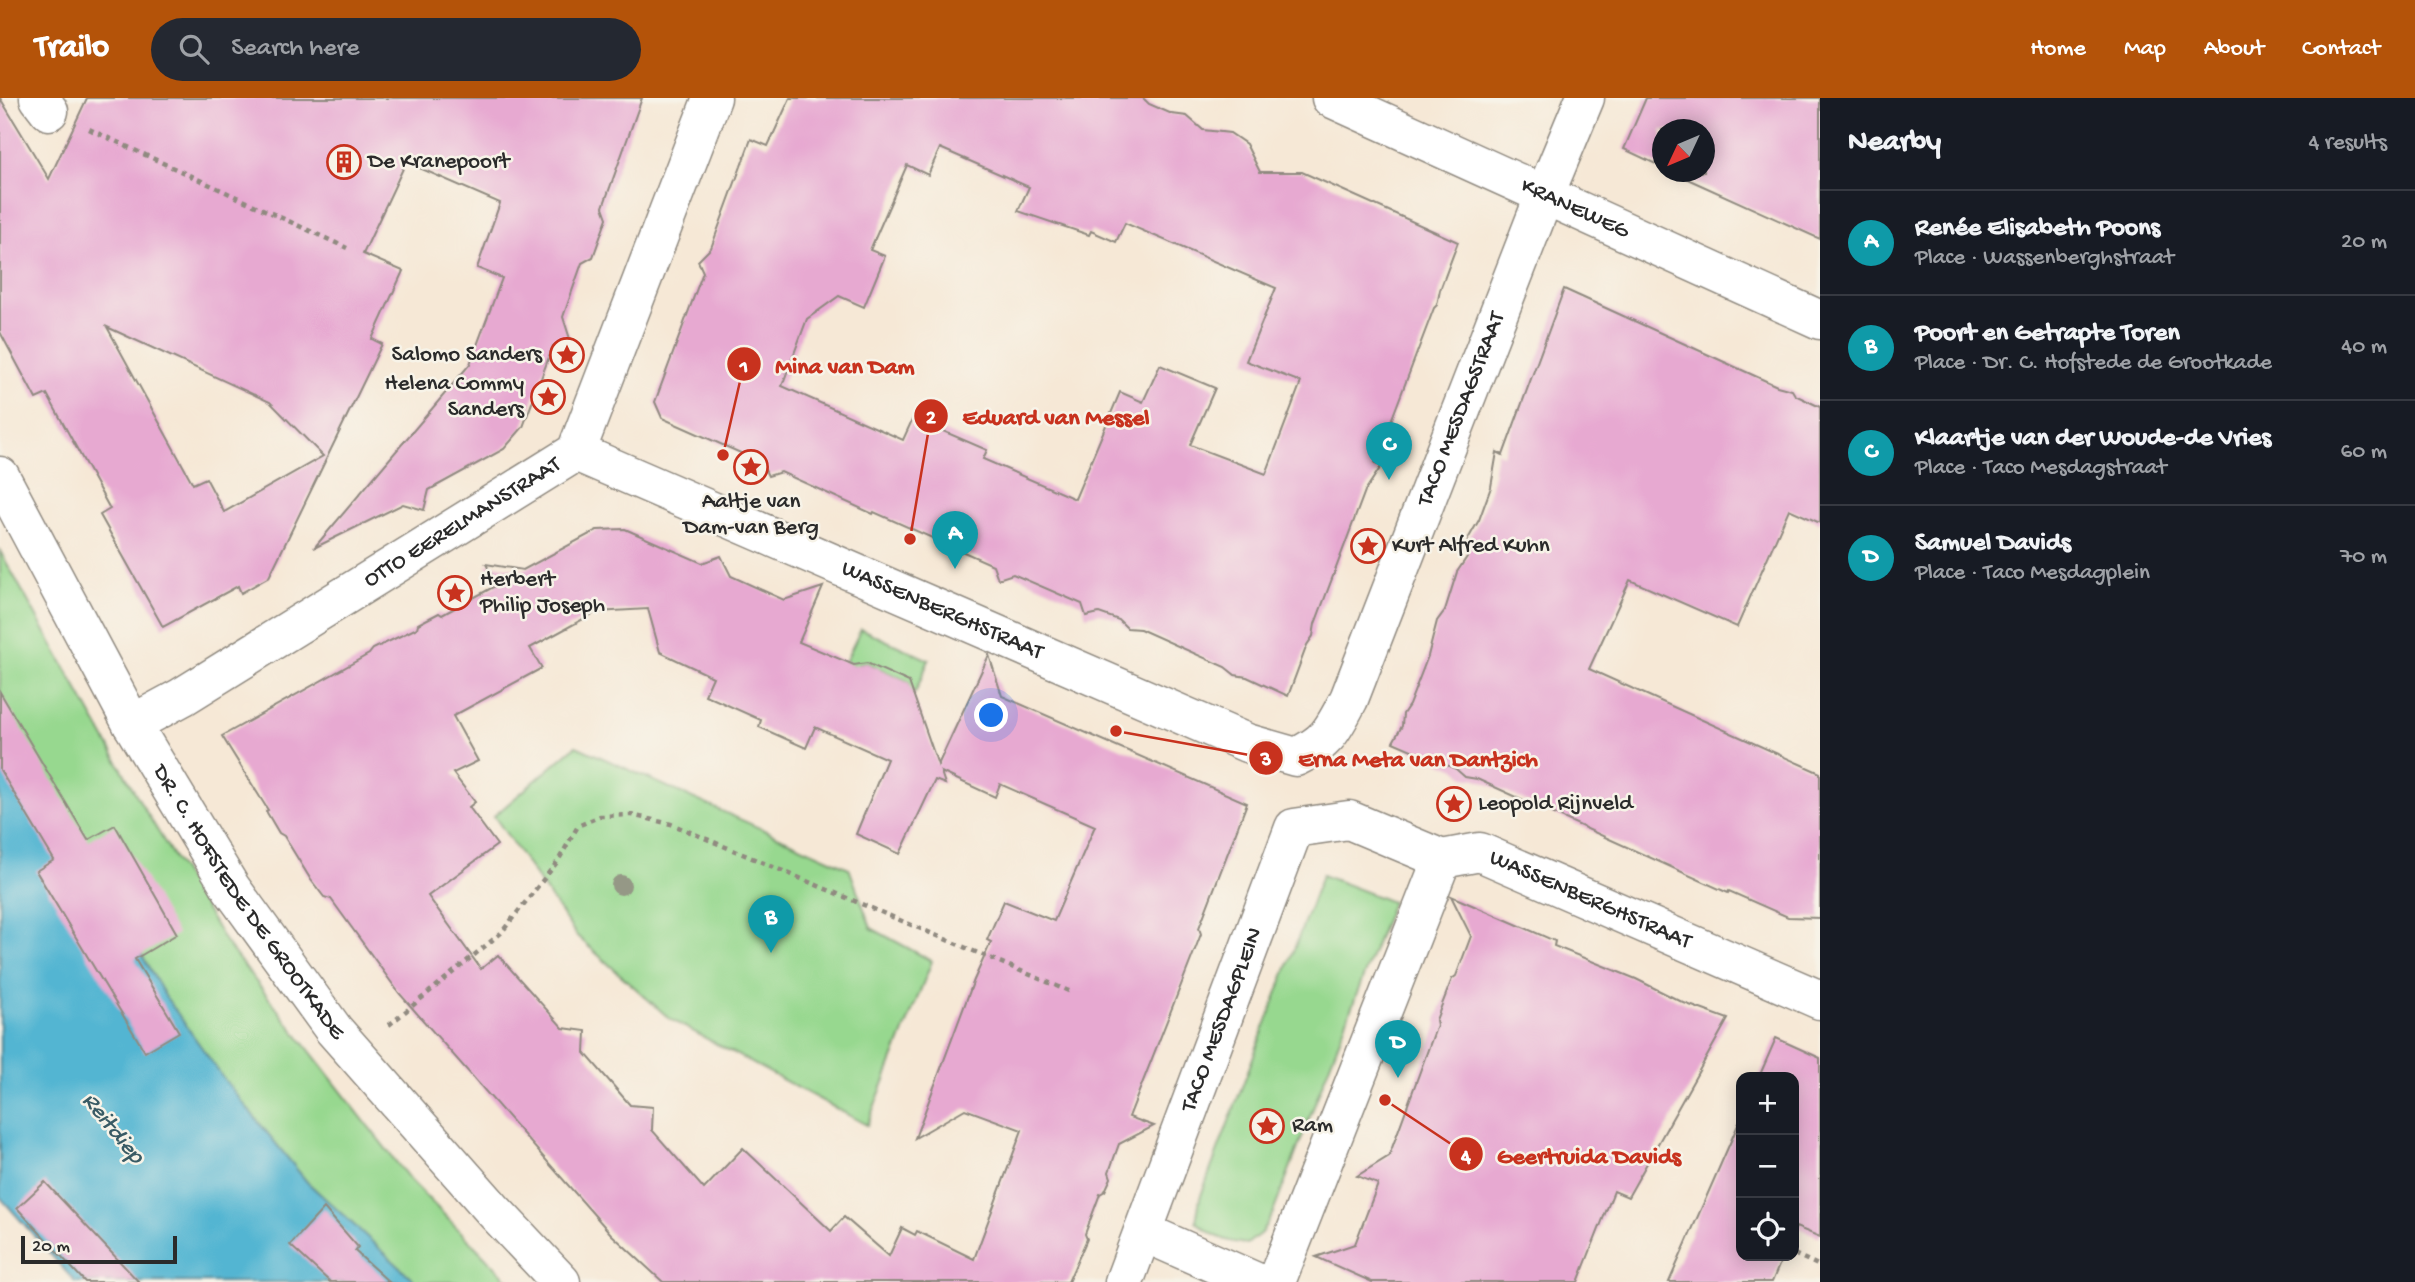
<!DOCTYPE html>
<html lang="en">
<head>
<meta charset="utf-8">
<style>
	body { margin:0; font-family:"Gochi Hand",sans-serif; background:#242831; color:#f1f3f6 }
	.controls { position:absolute; right:21px; bottom:21px; display:grid; overflow:hidden; border-radius:14px; box-shadow:0 4px 18px #0003 }
	.controls button { width:63px; height:63px; display:grid; place-items:center; padding:0; border:0; border-bottom:2px solid #363941; background:#171b24; color:#f1f3f6; font:35px sans-serif }
	.compass { position:absolute; left:1652px; top:21px; width:63px; height:63px; border-radius:50%; background:#171b24; box-shadow:0 4px 18px #0003; rotate:226deg }
	.scale { position:absolute; left:21px; bottom:18px; width:156px; box-sizing:border-box; padding-left:7px; border:4px solid #2b2b2b; border-top:0; font-size:19px; line-height:24px; white-space:nowrap; color:#2b2b2b; -webkit-text-stroke:5px #f7f3e8; paint-order:stroke }
	.you { position:absolute; left:992px; top:618px; width:24px; height:24px; margin:-18px; border:5px solid #fff; border-radius:50%; background:#1a73e8; box-shadow:0 0 0 10px #1a73e833 }
	.badge { display:grid; place-items:center; width:46px; height:46px; border-radius:50%; background:#b45309; color:#fff; font-size:23px; font-weight:700 }
	.pin { position:absolute; translate:-50% -58px; filter:drop-shadow(0 2px 4px #0008) }
	.pin::after { content:''; position:absolute; top:37px; width:24px; height:21px; background:inherit; clip-path:polygon(0 0,100% 0,50% 100%) }
	.list { margin:0; padding:0; list-style:none }
	h2 { display:flex; justify-content:space-between; align-items:center; height:91px; margin:0; padding:0 28px; font-size:30px }
	h2 small { font-size:23px; font-weight:400; color:#9ea1a6 }
	.list li { display:grid; grid-template-columns:46px 1fr auto; gap:21px; align-items:center; box-sizing:border-box; height:105px; padding:0 28px; border-top:2px solid #363941 }
	.list b { display:block; font-size:26px; white-space:nowrap }
	.list p { margin:0; font-size:23px; white-space:nowrap; color:#9ea1a6 }
	.list em { font-size:23px; font-style:normal; color:#9ea1a6 }
	.icon { flex:none; width:38px; height:38px; fill:none; stroke:currentColor; stroke-width:2; stroke-linecap:round; stroke-linejoin:round }
	.map { position:relative; flex:none; width:1820px; height:1184px; overflow:hidden }
	header { display:flex; align-items:center; gap:42px; box-sizing:border-box; height:98px; padding:0 35px; background:#b45309; color:#fff }
	header strong { font-size:33px }
	nav { display:flex; gap:38px; margin-inline-start:auto; font-size:24px }
	.search { width:490px; height:63px; background:#242831; display:flex; align-items:center; gap:18px; box-sizing:border-box; padding:0 24px; border-radius:38px; color:#9ea1a6; font-size:26px }
	main { display:flex }
	aside { flex:1; background:#171b24 }
	.map>svg:first-child { display:block }
	.green { fill:#97d88f; stroke:#61825d; stroke-width:2 }
	.water { fill:#53b5d2; stroke:#3f707e; stroke-width:2 }
	.building { fill:#e7a9d1; fill-rule:evenodd }
	.lines { fill:none; stroke-linecap:round; stroke-linejoin:round }
	.minor-casing { stroke:#908a80; stroke-width:41 }
	.path { stroke:#908a80; stroke-width:4.5; stroke-dasharray:5 5; stroke-linecap:butt }
	.minor { stroke:#fff; stroke-width:38 }
	.tree { fill:#959886 }
	.labels { text-anchor:middle; dominant-baseline:central; stroke-width:5; stroke-linejoin:round; paint-order:stroke }
	.poi-label { font-size:23px; fill:#2b2b2b; stroke:#f7f3e8; text-anchor:start }
	.street-label { font-size:23px; fill:#2b2b2b; stroke:#f7f3e8 }
	.water-label { font-size:24px; font-style:italic; fill:#395b65; stroke:#f7f3e8 }
	.leader { fill:none; stroke:#c8321e; stroke-width:2.5 }
	.callout-dot { fill:#c8321e; stroke:#f7f3e8; stroke-width:2.5 }
	.mark-label { font-size:21px; text-anchor:middle; font-weight:bold; fill:#fff }
	.callout-label { font-size:24px; text-anchor:middle; font-weight:bold; fill:#c8321e; stroke:#f7f3e8; stroke-width:5; stroke-linejoin:round; paint-order:stroke }
</style>
</head>
<body>
<header>
<strong>Trailo</strong>
<div class="search"><svg class="icon" aria-label="search" viewBox="0 0 24 24"><circle cx="10" cy="10" r="6"/><path d="M15 15l6 6"/></svg>Search here</div>
<nav><a>Home</a><a>Map</a><a>About</a><a>Contact</a></nav>
</header>
<main>
<div class="map">
<svg width="1820" height="1184" viewBox="0 0 1820 1184">
	<rect width="100%" height="100%" fill="#f7f3e8"/>
	<filter id="ink" filterUnits="userSpaceOnUse"><feTurbulence type="fractalNoise" baseFrequency=".0143" numOctaves="2"/><feDisplacementMap in="SourceGraphic" scale="14" xChannelSelector="R" yChannelSelector="G"/><feConvolveMatrix kernelMatrix="1 2 1 2 8 2 1 2 1" color-interpolation-filters="sRGB"/></filter>
	<filter id="wash" filterUnits="userSpaceOnUse"><feTurbulence type="fractalNoise" baseFrequency=".00686" numOctaves="4" result="noise"/><feDisplacementMap in="SourceGraphic" scale="28" xChannelSelector="R" yChannelSelector="G"/><feGaussianBlur stdDeviation="1.57" result="paint"/><feColorMatrix in="noise" values="0 0 0 0 0 0 0 0 0 0 0 0 0 0 0 0 0 1.4 0 .05"/><feComposite in="paint" operator="in"/></filter>
	<g filter="url(#wash)">
		<rect width="100%" height="100%" fill="#f6e8d6"/>
		<!-- green -->
		<g class="green">
			<polygon points="0,453 142,707 226,845 411,1083 510,1184 416,1184 307,1084 226,984 165,898 0,608"/>
			<polygon points="861,531 929,562 915,595 910,592 909,584 865,564 859,566 857,569 845,564"/>
			<polygon points="576,648 849,770 871,830 932,863 867,1027 670,921 577,838 494,718"/>
			<path d="M1322,777L1392,804L1273,1115L1261,1135L1247,1146C1226,1144 1211,1138 1196,1123L1200,1100Z"/>
		</g>
		<!-- water -->
		<polygon class="water" points="0,608 165,898 226,984 307,1084 416,1184 75,1184 0,1099"/>
		<g id="blocks">
			<!-- building -->
			<g class="building">
				<path d="M0,0L49,81L87,0H642L603,109L607,120L593,159L582,165L563,219L570,241L553,248L523,329L504,351L429,392L424,412L403,406L314,450L470,266L502,180L477,170L500,105L406,64L363,156L403,173L372,241L382,246L269,479L241,495L238,488L163,529L100,417L110,411L47,296L36,301L0,234ZM107,229L270,304L323,358L224,414L206,380L193,386Z"/>
				<path d="M790,0H1143L1149,6L1172,16L1187,18L1203,32L1230,35L1246,46L1260,74H1302L1458,144L1440,192L1437,207L1434,210L1375,365L1382,367L1365,393L1315,526L1313,538L1307,547L1288,598L1247,579L1235,577L1225,569L1140,531L1127,530L1119,522L1099,515L1086,518L1082,506L1013,476L998,481L993,467L874,414L873,416L781,374L768,378L761,364L662,320L655,304L703,174L698,163L711,150L751,41L768,48ZM940,50L1029,89L1018,113L1089,137L1091,133L1116,144L1125,125L1276,190L1246,263L1301,284L1266,376L1190,347L1215,290L1160,267L1143,304L1120,294L1075,401L983,361L987,352L913,320L903,342L782,288L807,221L839,198L864,209L885,158L870,152L907,67L928,77Z"/>
				<polygon points="1646,0 1820,0 1820,141 1672,74 1704,74 1704,32 1662,32 1662,69 1624,51"/>
				<polygon points="1564,191 1777,288 1792,292 1795,297 1820,309 1820,425 1789,411 1737,529 1630,482 1589,571 1820,675 1820,820 1788,819 1729,793 1728,795 1477,681 1465,679 1456,671 1393,644 1402,628 1403,616 1409,607 1428,558 1437,523 1445,512 1457,474 1467,459 1468,441 1479,422 1491,389 1497,354 1503,357"/>
				<path d="M625,431L702,465L721,458L731,478L784,502L823,489L799,544L854,567L867,565L909,584L938,667L989,557L1002,598L1247,705L1199,830L1201,836L1196,849L1129,1019L1154,1028L1119,1046L1109,1074L1111,1080L1105,1093L1100,1096L1085,1136L1087,1141L1068,1184H663L611,1136L399,895L331,801L324,799L311,782L284,738L279,735L266,713L268,712L222,638L369,556L373,551L417,530L418,526L439,515L442,517L497,487L486,466L523,472L597,432ZM648,511L660,554L713,579L705,597L761,622L759,629L806,650L815,629L887,661L856,736L900,756L935,682L945,686L941,674L995,699L1000,686L1095,728L1054,823L1004,803L987,842L991,844L974,882L915,1040L965,1011L1022,1032L974,1161L917,1133L915,1137L902,1130L889,1158L844,1119L831,1133L743,1050L704,1091L652,1032L653,1009L630,1007L585,955L586,933L563,930L498,857L481,871L428,798L497,747L469,709L475,704L453,675L478,663L453,618L542,570L530,550L596,514Z"/>
				<polygon points="0,594 88,742 115,727 177,836 135,861 179,934 145,954 36,773 54,762 0,672"/>
				<polygon points="1451,798 1555,843 1554,848 1636,881 1684,905 1728,921 1628,1099 1614,1093 1578,1184 1372,1184 1316,1159 1355,1146 1378,1086 1357,1078 1389,1058 1437,927 1436,922 1452,881 1456,878 1471,838"/>
				<polygon points="1776,940 1820,960 1820,1139 1796,1129 1794,1134 1794,979 1759,979"/>
				<polygon points="1741,1020 1741,1158 1783,1158 1772,1184 1669,1184"/>
				<polygon points="45,1084 139,1184 85,1184 17,1110"/>
				<polygon points="324,1110 358,1149 355,1153 389,1184 330,1184 290,1147"/>
			</g>
		</g>
	</g>
	<g filter="url(#ink)">
		<use href="#blocks" fill-opacity="0" stroke="#908a80" stroke-width="2"/>
		<g class="lines">
			<!-- minor casing -->
			<g class="minor-casing">
				<g id="minor">
					<polyline points="39,0 49,13"/>
					<path id="s1" d="M1331,0L1820,222"/>
					<path id="s2" d="M576,354L1247,645L1296,659C1329,643 1332,633 1349,601L1545,96L1585,0"/>
					<path id="s3" d="M0,378L132,626L231,790L334,932L493,1112L561,1184"/>
					<path id="s4" d="M132,626L182,599L576,354L712,0"/>
					<polyline points="1143,1134 1256,1184"/>
					<path id="s5" d="M1124,1184L1294,730L1349,722L1442,761L1480,754L1820,902"/>
					<polyline points="1276,1184 1442,761"/>
				</g>
			</g>
			<!-- path -->
			<g class="path">
				<polyline points="89,31 347,150"/>
				<polyline points="389,927 501,835 558,763 578,728 600,718 631,717 671,726 1071,894"/>
				<polyline points="1794,1156 1820,1168"/>
			</g>
			<!-- minor -->
			<use href="#minor" class="minor"/>
		</g>
		<!-- trees -->
		<circle class="tree" cx="621" cy="787" r="10"/>
	</g>
	<!-- icons -->
	<defs>
		<g id="building-ring" transform="scale(1.75)"><circle r="9.5" fill="#f7f3e8" stroke="#c8321e" stroke-width="1.5"/><path d="M-4-6H4V6H1V3H-1V6H-4ZM-2.5-4.3h1.7v1.8h-1.7ZM.8-4.3h1.7v1.8H.8ZM-2.5-1h1.7V.8h-1.7ZM.8-1h1.7V.8H.8Z" fill="#c8321e"/></g>
		<g id="sight-ring" transform="scale(1.75)"><circle r="9.5" fill="#f7f3e8" stroke="#c8321e" stroke-width="1.5"/><path d="M0-6L1.8-2.2L6-1.7L2.9 1.2L3.7 5.4L0 3.3L-3.7 5.4L-2.9 1.2L-6-1.7L-1.8-2.2Z" fill="#c8321e"/></g>
	</defs>
	<g fill-rule="evenodd">
		<use href="#building-ring" x="344" y="64"/>
		<use href="#sight-ring" x="567" y="257"/>
		<use href="#sight-ring" x="548" y="299"/>
		<use href="#sight-ring" x="751" y="369"/>
		<use href="#sight-ring" x="1368" y="448"/>
		<use href="#sight-ring" x="455" y="495"/>
		<use href="#sight-ring" x="1454" y="706"/>
		<use href="#sight-ring" x="1267" y="1028"/>
	</g>
	<g class="labels">
		<!-- poi labels -->
		<g class="poi-label">
			<text x="368" y="64">De Kranepoort</text>
			<text x="542" y="257" text-anchor="end">Salomo Sanders</text>
			<text x="524" y="286" text-anchor="end">Helena Commy<tspan x="524" dy="26">Sanders</tspan></text>
			<text x="751" y="404" text-anchor="middle">Aaltje van<tspan x="751" dy="26">Dam-van Berg</tspan></text>
			<text x="1392" y="448">Kurt Alfred Kuhn</text>
			<text x="480" y="482">Herbert<tspan x="480" dy="26">Philip Joseph</tspan></text>
			<text x="1478" y="706">Leopold Rijnveld</text>
			<text x="1292" y="1028">Ram</text>
		</g>
		<!-- street labels -->
		<g class="street-label">
			<text stroke="none"><textPath href="#s1" startOffset="268">KRANEWEG</textPath></text>
			<text stroke="none"><textPath href="#s2" startOffset="1174">TACO MESDAGSTRAAT</textPath></text>
			<text stroke="none"><textPath href="#s4" startOffset="387">OTTO EERELMANSTRAAT</textPath></text>
			<text stroke="none"><textPath href="#s2" startOffset="399">WASSENBERGHSTRAAT</textPath></text>
			<text stroke="none"><textPath href="#s5" startOffset="800">WASSENBERGHSTRAAT</textPath></text>
			<text stroke="none"><textPath href="#s3" startOffset="494">DR. C. HOFSTEDE DE GROOTKADE</textPath></text>
			<text stroke="none"><textPath href="#s5" startOffset="280">TACO MESDAGPLEIN</textPath></text>
		</g>
		<!-- water labels -->
		<g class="water-label">
			<text transform="translate(112 1031) rotate(51)">Reitdiep</text>
		</g>
	</g>
	<!-- callouts -->
	<path class="leader" d="M723 357L744 266M910 441L931 318M1116 633L1266 660M1385 1002L1466 1056"/>
	<g class="callout-dot">
		<circle cx="723" cy="357" r="7"/>
		<circle cx="910" cy="441" r="7"/>
		<circle cx="1116" cy="633" r="7"/>
		<circle cx="1385" cy="1002" r="7"/>
		<circle cx="744" cy="266" r="18"/>
		<circle cx="931" cy="318" r="18"/>
		<circle cx="1266" cy="660" r="18"/>
		<circle cx="1466" cy="1056" r="18"/>
	</g>
	<g class="mark-label">
		<text x="744" y="274">1</text>
		<text x="931" y="325">2</text>
		<text x="1266" y="667">3</text>
		<text x="1466" y="1064">4</text>
	</g>
	<g class="callout-label">
		<text x="845" y="275">Mina van Dam</text>
		<text x="1056" y="326">Eduard van Messel</text>
		<text x="1418" y="668">Erna Meta van Dantzich</text>
		<text x="1589" y="1065">Geertruida Davids</text>
	</g>
</svg>
<div class="controls">
<button>+</button>
<button>−</button>
<button><svg class="icon" aria-label="locate" viewBox="0 0 24 24"><circle cx="12" cy="12" r="6"/><path d="M12 2v4M12 18v4M2 12h4M18 12h4"/></svg></button>
</div>
<svg class="compass" viewBox="-18 -18 36 36"><path d="M0-13l5 13h-10z" fill="#e53935"/><path d="M0 13l5-13h-10z" fill="#9ea1a6"/></svg>
<div class="scale">20 m</div>
<div class="you"></div>
<div class="pin badge" style="left:955px;top:471px;background:#0f9aa8">A</div>
<div class="pin badge" style="left:771px;top:855px;background:#0f9aa8">B</div>
<div class="pin badge" style="left:1389px;top:382px;background:#0f9aa8">C</div>
<div class="pin badge" style="left:1398px;top:980px;background:#0f9aa8">D</div>
</div>
<aside>
<h2>Nearby<small>4 results</small></h2>
<ul class="list">
<li><span class="badge" style="background:#0f9aa8">A</span><div><b>Renée Elisabeth Poons</b><p>Place · Wassenberghstraat</p></div><em>20 m</em></li>
<li><span class="badge" style="background:#0f9aa8">B</span><div><b>Poort en Getrapte Toren</b><p>Place · Dr. C. Hofstede de Grootkade</p></div><em>40 m</em></li>
<li><span class="badge" style="background:#0f9aa8">C</span><div><b>Klaartje van der Woude-de Vries</b><p>Place · Taco Mesdagstraat</p></div><em>60 m</em></li>
<li><span class="badge" style="background:#0f9aa8">D</span><div><b>Samuel Davids</b><p>Place · Taco Mesdagplein</p></div><em>70 m</em></li>
</ul>
</aside>
</main>
</body>
</html>
